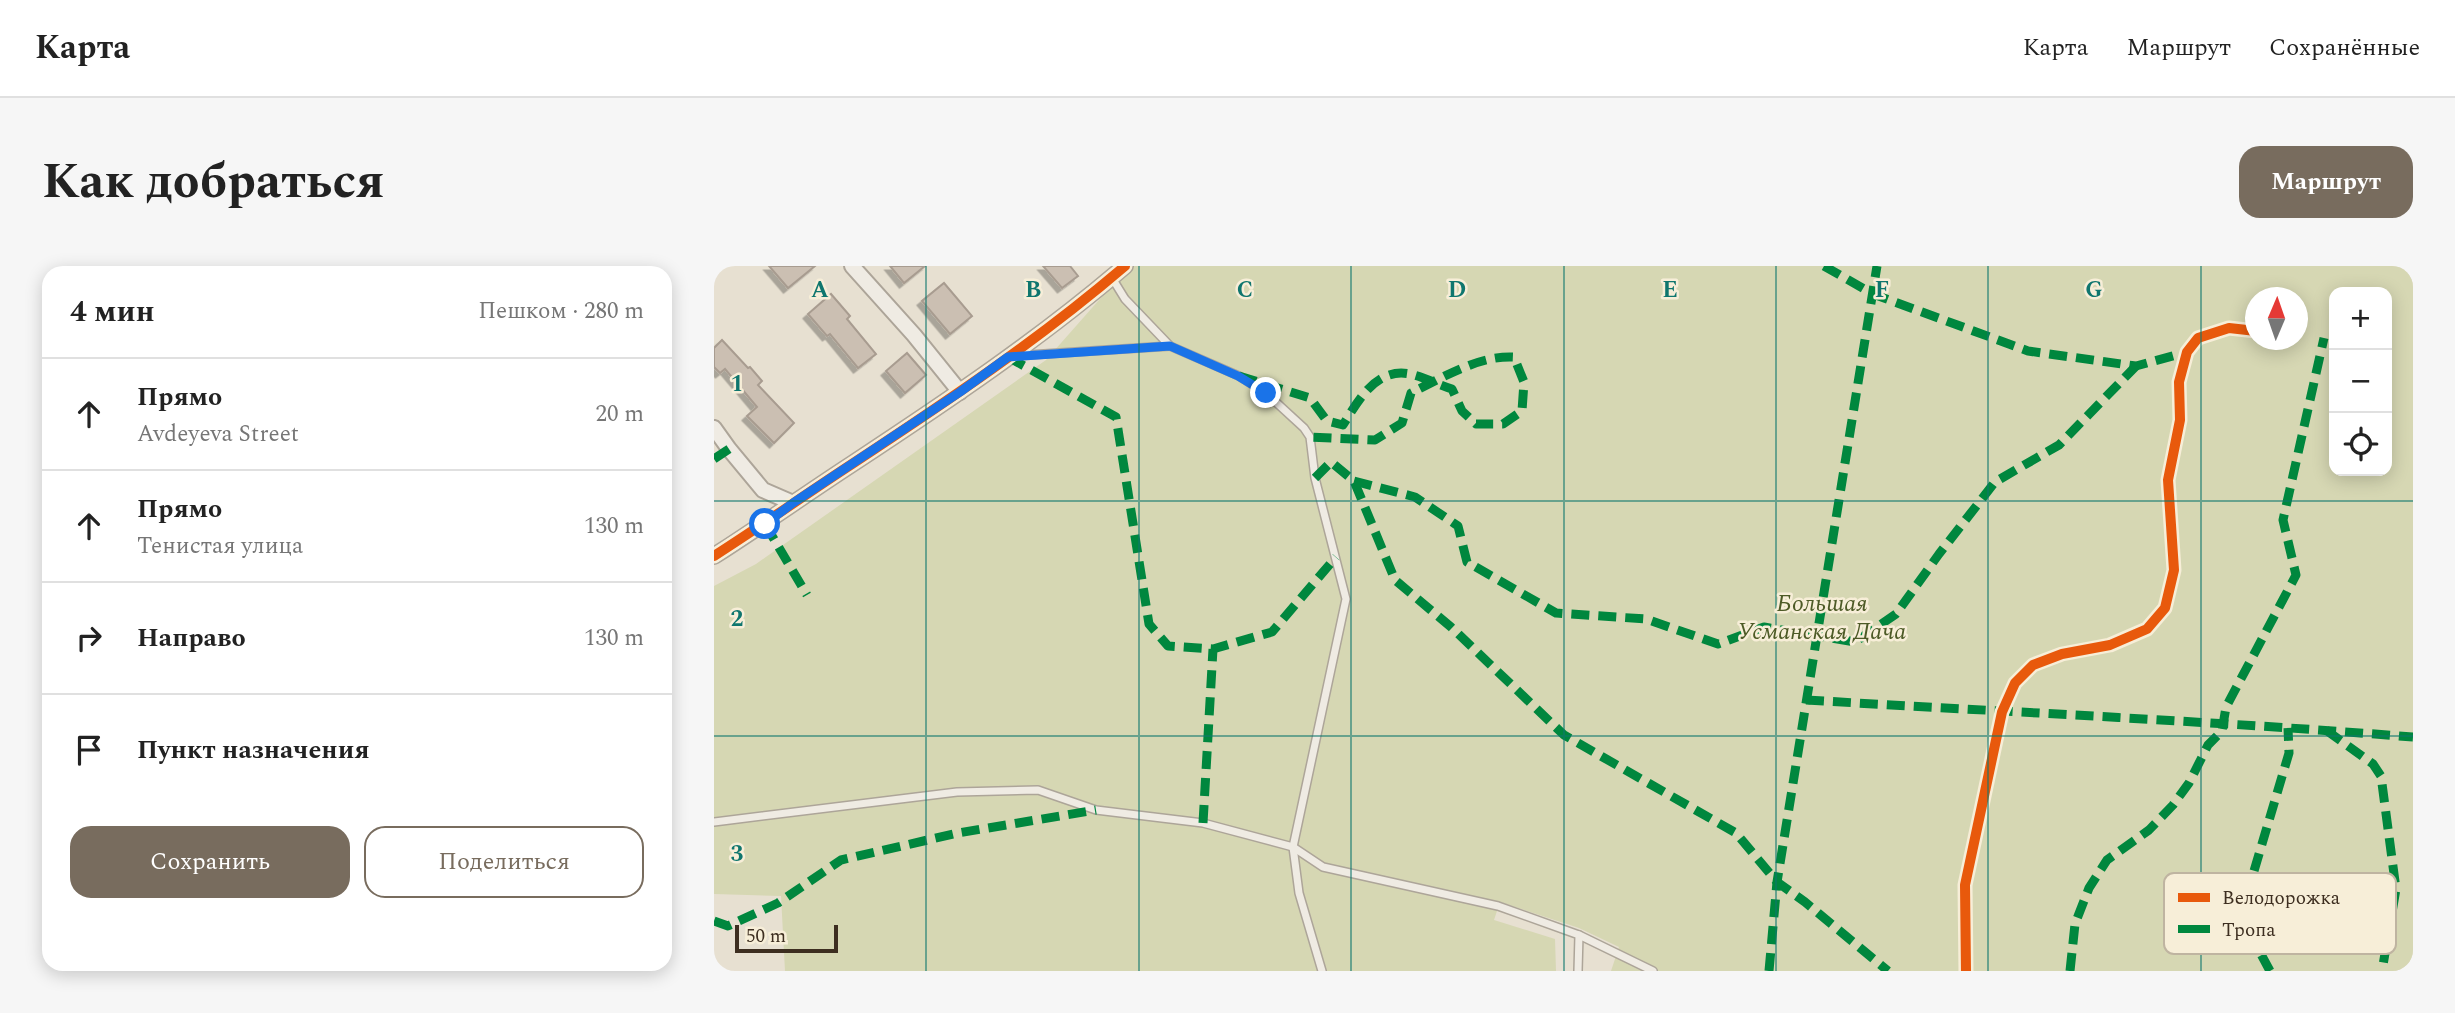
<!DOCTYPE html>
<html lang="ru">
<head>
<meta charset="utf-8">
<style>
	body { margin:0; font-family:Spectral,serif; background:#f6f6f6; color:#222 }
	.controls { position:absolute; right:21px; top:21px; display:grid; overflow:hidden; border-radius:14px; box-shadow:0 4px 18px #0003 }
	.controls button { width:63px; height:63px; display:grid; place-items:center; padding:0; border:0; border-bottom:2px solid #e0e0e0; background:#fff; color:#222; font:35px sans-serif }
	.compass { position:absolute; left:1531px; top:21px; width:63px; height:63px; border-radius:50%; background:#fff; box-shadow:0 4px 18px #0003; rotate:2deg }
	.scale { position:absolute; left:21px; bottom:18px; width:103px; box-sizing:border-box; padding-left:7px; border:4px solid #3d2e20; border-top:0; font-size:19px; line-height:24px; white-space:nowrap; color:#3d2e20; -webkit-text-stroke:5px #f7eed8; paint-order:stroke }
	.stop { position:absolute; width:21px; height:21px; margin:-16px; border:5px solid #1a73e8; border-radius:50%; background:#fff }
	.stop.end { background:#1a73e8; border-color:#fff; box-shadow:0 2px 7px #0008 }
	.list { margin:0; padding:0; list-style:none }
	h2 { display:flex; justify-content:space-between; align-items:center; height:91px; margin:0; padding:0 28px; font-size:30px }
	h2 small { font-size:23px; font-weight:400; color:#767676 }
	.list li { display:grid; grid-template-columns:46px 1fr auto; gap:21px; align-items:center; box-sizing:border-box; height:112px; padding:0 28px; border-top:2px solid #e0e0e0 }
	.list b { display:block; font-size:26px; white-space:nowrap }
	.list p { margin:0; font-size:23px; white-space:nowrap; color:#767676 }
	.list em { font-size:23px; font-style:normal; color:#767676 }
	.actions { display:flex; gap:14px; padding:21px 28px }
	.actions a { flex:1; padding:16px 0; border:2px solid #786c5e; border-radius:21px; text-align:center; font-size:24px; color:#786c5e }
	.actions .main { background:#786c5e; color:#fff }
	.icon { flex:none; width:38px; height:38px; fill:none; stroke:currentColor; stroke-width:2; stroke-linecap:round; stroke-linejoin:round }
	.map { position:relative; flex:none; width:1699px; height:705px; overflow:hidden; border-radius:21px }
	header { display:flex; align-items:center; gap:42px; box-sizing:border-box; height:98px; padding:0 35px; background:#fff; border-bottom:2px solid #e0e0e0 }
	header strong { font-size:33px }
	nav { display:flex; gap:38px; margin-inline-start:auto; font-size:24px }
	.intro { display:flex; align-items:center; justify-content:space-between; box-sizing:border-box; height:168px; padding:0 42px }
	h1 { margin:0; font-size:49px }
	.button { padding:18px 32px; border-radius:21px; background:#786c5e; color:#fff; font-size:24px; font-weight:700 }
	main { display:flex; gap:42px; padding:0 42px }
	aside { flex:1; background:#fff; border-radius:21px; box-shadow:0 4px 18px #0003 }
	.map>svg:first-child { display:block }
	.green { fill:#d6d7b3; fill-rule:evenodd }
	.building { fill:#cbbfb2; stroke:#a89c90; stroke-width:2; filter:url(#shadow) }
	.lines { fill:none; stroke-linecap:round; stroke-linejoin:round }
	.service-casing { stroke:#ada599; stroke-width:10 }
	.minor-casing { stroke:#ada599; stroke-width:18 }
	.service { stroke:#efebe3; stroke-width:7 }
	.minor { stroke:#efebe3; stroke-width:14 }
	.quiet { stroke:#00873e; stroke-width:9; stroke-dasharray:18 9; stroke-linecap:butt }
	.cycleway-casing { stroke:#f7eed8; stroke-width:15 }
	.cycleway { stroke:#e8590c; stroke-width:10 }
	.route { stroke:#1a73e8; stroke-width:9 }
	.grid { fill:none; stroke:#0f766e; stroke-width:2; stroke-opacity:0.55 }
	.labels { text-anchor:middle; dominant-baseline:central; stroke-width:5; stroke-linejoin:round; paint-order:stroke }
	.park-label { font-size:24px; font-style:italic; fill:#4d5a26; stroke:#f7eed8 }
	.key { fill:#f7eed8; stroke:#bfb4a1; stroke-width:2 }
	.key-label { font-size:19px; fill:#3d2e20 }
	.grid-label { font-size:23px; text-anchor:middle; font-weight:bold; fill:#0f766e; stroke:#f7eed8; stroke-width:5; stroke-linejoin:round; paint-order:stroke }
</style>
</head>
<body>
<header>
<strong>Карта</strong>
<nav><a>Карта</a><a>Маршрут</a><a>Сохранённые</a></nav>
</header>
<div class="intro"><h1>Как добраться</h1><a class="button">Маршрут</a></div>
<main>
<aside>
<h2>4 мин<small>Пешком · 280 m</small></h2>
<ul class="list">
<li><svg class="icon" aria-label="ahead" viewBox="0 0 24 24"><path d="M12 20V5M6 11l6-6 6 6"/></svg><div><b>Прямо</b><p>Avdeyeva Street</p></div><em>20 m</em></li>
<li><svg class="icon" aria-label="ahead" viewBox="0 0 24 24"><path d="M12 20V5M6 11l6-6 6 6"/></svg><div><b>Прямо</b><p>Тенистая улица</p></div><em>130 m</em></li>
<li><svg class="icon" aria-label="right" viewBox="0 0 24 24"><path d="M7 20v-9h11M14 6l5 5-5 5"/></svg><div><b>Направо</b></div><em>130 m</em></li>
<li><svg class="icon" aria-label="arrive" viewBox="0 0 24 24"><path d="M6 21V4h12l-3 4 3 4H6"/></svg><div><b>Пункт назначения</b></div></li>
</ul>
<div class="actions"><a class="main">Сохранить</a><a>Поделиться</a></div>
</aside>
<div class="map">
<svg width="1699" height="705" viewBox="0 0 1699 705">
	<defs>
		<filter id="shadow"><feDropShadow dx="-4.5" dy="4.5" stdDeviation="0" flood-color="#0004"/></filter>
	</defs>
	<rect width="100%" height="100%" fill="#e7e0d1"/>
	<!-- green -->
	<path class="green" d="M415,0H1699V705H897L905,681L865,662L786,636L780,654L841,673L842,705H71L67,630L0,628V320L42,298L332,94ZM1620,26H1673V205H1620ZM1542,32H1584V74H1542Z"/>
	<!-- building -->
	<g class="building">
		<polygon points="55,0 101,0 74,22"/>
		<polygon points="176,0 211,0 190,17"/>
		<polygon points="329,0 356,0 364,10 348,22"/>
		<polygon points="230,17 258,50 236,68 208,35"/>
		<polygon points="117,28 136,50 133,53 162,88 144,102 116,68 113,70 94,48"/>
		<polygon points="8,74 34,102 36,101 48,115 44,119 80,157 60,177 33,150 43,141 11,103 6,107 0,101 0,82"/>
		<polygon points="193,87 212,109 191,127 172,105"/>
	</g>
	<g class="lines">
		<!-- service casing -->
		<g class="service-casing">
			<g id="service">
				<polyline points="456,80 525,110 552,127 590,162 596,171 601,212 632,333 579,581 585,627 608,705"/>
				<polyline points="299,90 456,80 411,33 398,12"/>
				<polyline points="0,556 243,526 324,524 382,544 489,557 579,581 609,601 784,640 865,669 864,705"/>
				<polyline points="865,669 939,705"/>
			</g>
		</g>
		<!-- minor casing -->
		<g class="minor-casing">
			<g id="minor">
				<polyline points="138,0 200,69 246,126"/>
				<polyline points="0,162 15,183 49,224 79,237"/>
				<path d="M0,290C47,260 92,228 138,198C232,136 326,73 411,0"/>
			</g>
		</g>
		<!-- service -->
		<use href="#service" class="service"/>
		<!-- minor -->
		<use href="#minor" class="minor"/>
		<!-- quiet -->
		<g class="quiet">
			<polyline points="1110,0 1159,28 1314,85 1422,100 1473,86"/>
			<polyline points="294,91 402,151 435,358 454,380 499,383 558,366 622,291"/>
			<path d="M525,110L596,132L613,155L629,159C644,135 662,101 696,108C710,111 725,119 738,123L748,145L762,158H789L808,145L810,116L800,91C765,89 728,112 697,127L688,157L661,174L596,171"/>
			<polyline points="0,193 15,183"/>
			<polyline points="601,212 617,196 640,215 681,314 737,361 850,469 1022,567 1063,616 1091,636 1174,705"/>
			<polyline points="640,215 701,231 744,260 753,296 842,347 932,353 1004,378 1050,361 1141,376 1182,348 1225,288 1281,216 1345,179 1422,100"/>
			<polyline points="51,258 93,329"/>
			<path d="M1092,434C1294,446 1497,455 1699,471"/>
			<polyline points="1612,464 1659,498 1667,510 1682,623 1668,705"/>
			<polyline points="489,557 499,383"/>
			<polyline points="0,655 14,660 64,637 127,594 244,567 382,544"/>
			<polyline points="1055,705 1063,616 1163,0"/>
			<polyline points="1356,705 1361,658 1375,622 1393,594 1435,564 1459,539 1475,517 1494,479 1508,465 1512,441 1582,309 1569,254 1610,72"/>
			<polyline points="1556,705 1534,664 1529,642 1575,487 1574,462"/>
		</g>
		<!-- cycleway casing -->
		<g class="cycleway-casing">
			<g id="cycleway">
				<path d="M0,290C47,260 92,228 138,198C232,136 326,73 411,0"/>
				<polyline points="1252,705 1251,619 1288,446 1301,417 1319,399 1348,388 1396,379 1433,363 1451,342 1460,304 1454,214 1466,154 1465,116 1473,86 1484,72 1515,62 1542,65"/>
			</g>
		</g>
		<!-- cycleway -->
		<use href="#cycleway" class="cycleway"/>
	</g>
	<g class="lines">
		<!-- route -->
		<polyline class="route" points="51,258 79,237 246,126 294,91 456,80 524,110 552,127"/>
	</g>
	<!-- grid -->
	<path class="grid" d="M212,0V705M425,0V705M637,0V705M850,0V705M1062,0V705M1274,0V705M1487,0V705M0,235H1699M0,470H1699"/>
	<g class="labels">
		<!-- park labels -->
		<g class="park-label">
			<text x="1108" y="338">Большая<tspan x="1108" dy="28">Усманская Дача</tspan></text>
		</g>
	</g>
	<!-- legend -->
	<rect x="1450" y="607" width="232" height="81" rx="10" class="key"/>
	<rect x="1464" y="627" width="32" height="9" fill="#e8590c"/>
	<rect x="1464" y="659" width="32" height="8" fill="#00873e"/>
	<g class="key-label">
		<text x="1508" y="638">Велодорожка</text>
		<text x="1508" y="670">Тропа</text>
	</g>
	<g class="grid-label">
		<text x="106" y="31">A</text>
		<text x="319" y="31">B</text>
		<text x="531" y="31">C</text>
		<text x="743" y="31">D</text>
		<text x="956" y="31">E</text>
		<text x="1168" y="31">F</text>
		<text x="1380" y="31">G</text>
		<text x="23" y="125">1</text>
		<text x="23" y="360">2</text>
		<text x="23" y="595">3</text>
	</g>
</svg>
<div class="controls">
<button>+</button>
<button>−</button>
<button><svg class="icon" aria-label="locate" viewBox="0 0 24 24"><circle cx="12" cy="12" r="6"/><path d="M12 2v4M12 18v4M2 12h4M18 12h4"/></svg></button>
</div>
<svg class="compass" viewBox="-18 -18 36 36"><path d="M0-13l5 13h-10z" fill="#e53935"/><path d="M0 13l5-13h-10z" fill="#767676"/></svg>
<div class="scale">50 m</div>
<div class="stop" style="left:51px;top:258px"></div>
<div class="stop end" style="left:552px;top:127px"></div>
</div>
</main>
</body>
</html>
